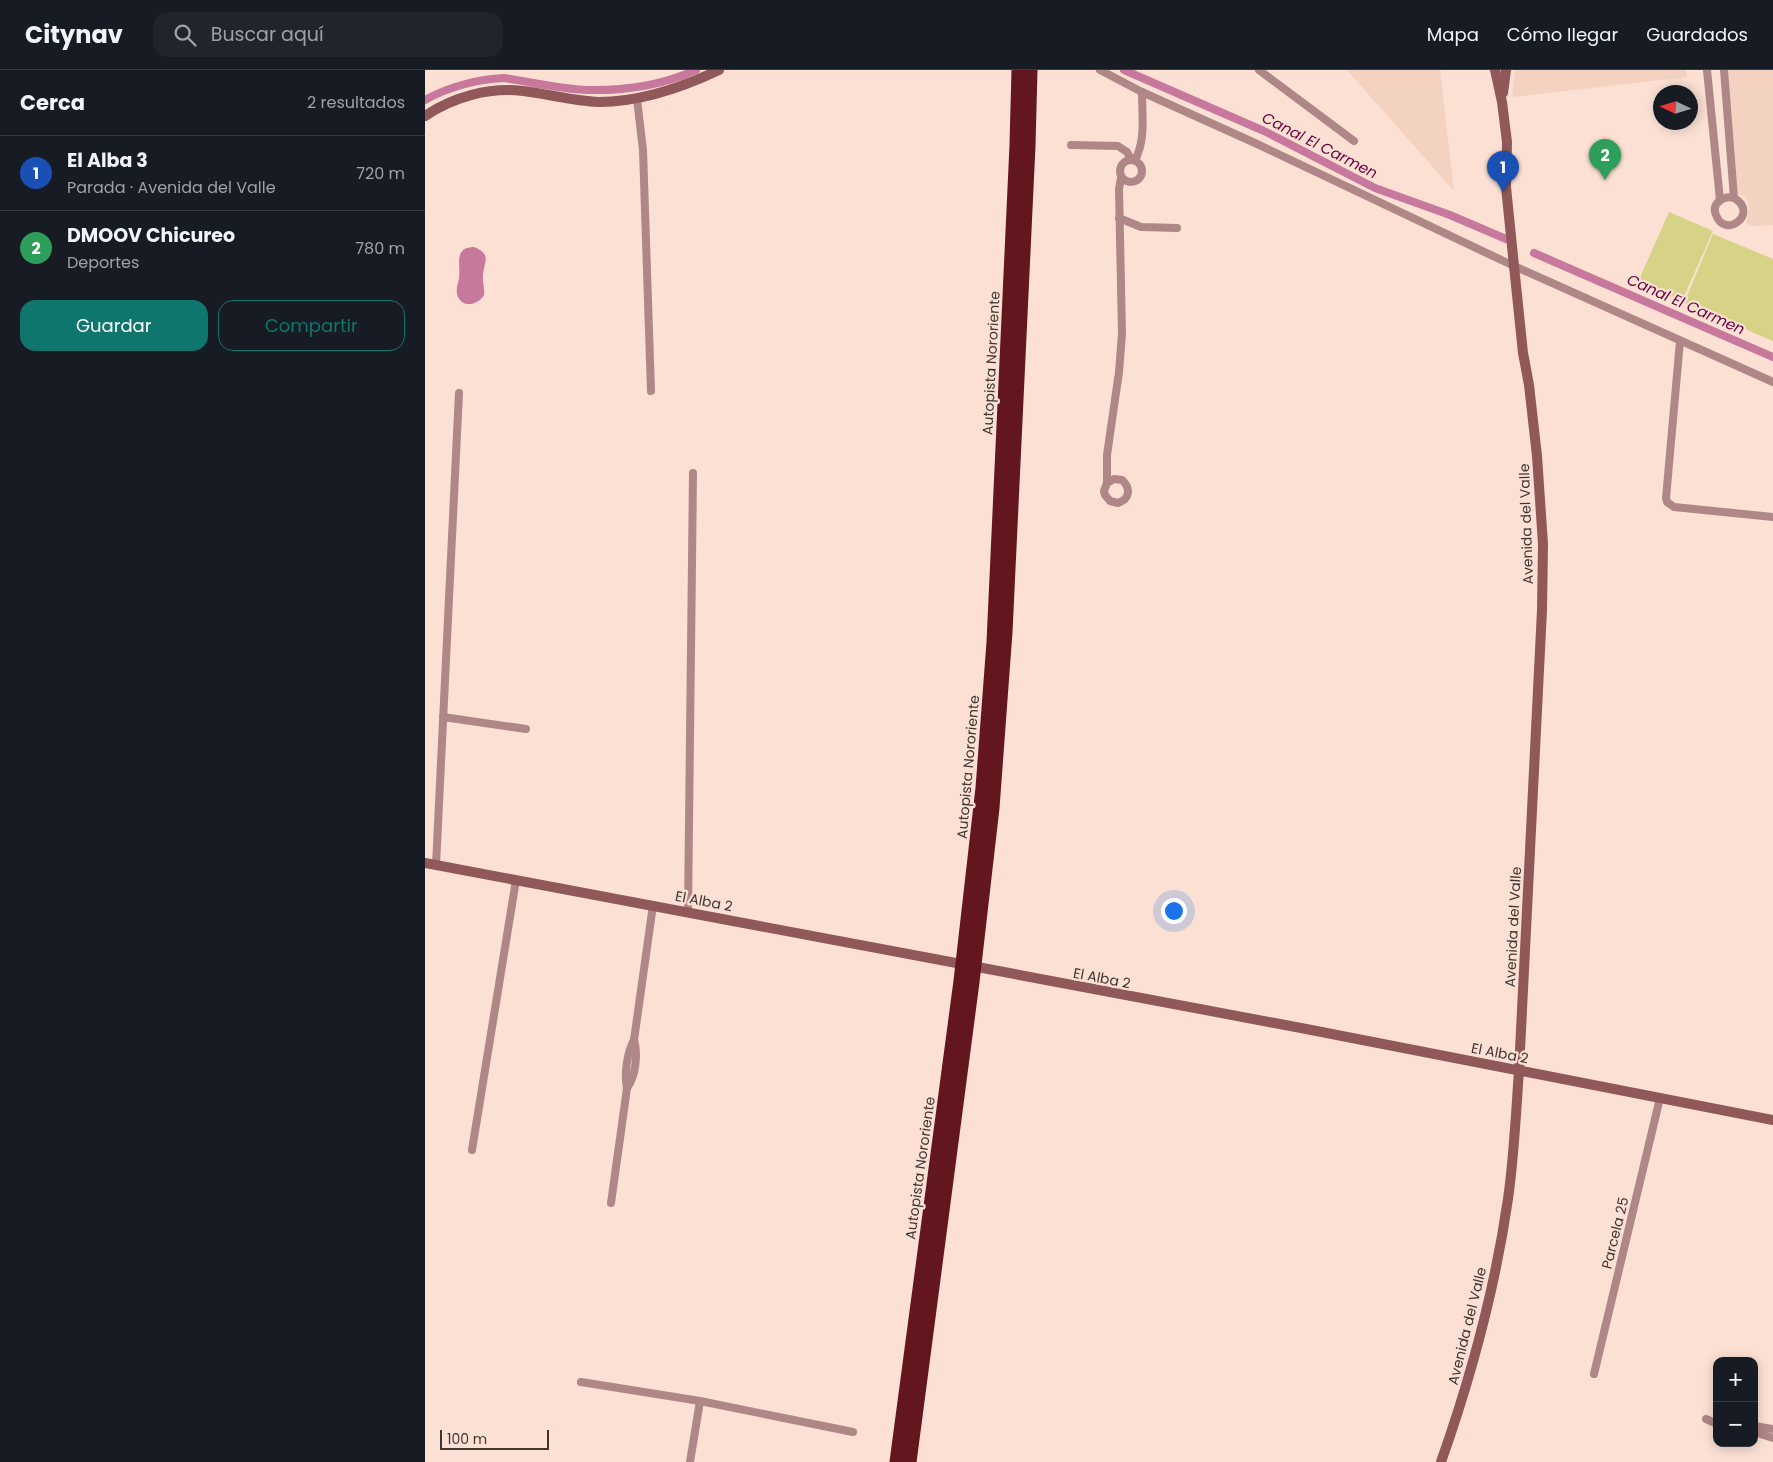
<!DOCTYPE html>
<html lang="es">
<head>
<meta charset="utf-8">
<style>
	body { margin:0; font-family:Poppins,sans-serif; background:#20242c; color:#f1f3f6 }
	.controls { position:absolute; right:15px; bottom:15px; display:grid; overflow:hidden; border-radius:10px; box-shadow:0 2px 12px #0003 }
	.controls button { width:45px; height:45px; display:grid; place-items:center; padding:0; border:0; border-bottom:1px solid #363941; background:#171b24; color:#f1f3f6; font:25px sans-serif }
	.compass { position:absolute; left:1228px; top:15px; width:45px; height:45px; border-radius:50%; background:#171b24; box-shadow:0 2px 12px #0003; rotate:274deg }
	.scale { position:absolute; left:15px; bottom:12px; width:109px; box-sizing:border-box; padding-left:5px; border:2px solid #403631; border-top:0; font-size:14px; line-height:18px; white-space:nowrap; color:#403631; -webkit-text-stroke:4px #fbe0d3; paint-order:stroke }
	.you { position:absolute; left:748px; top:840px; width:18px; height:18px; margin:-12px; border:4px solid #fff; border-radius:50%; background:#1a73e8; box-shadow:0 0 0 8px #1a73e833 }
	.badge { display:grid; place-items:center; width:32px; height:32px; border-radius:50%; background:#0f766e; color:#fff; font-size:16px; font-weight:700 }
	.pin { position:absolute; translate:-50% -41px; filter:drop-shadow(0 1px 2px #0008) }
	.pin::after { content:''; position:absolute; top:26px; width:18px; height:15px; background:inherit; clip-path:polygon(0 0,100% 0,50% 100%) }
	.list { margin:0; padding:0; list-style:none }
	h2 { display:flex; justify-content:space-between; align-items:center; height:65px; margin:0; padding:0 20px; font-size:21px }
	h2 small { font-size:16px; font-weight:400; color:#9ea1a6 }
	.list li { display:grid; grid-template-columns:32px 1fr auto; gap:15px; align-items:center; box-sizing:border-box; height:75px; padding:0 20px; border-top:1px solid #363941 }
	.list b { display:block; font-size:19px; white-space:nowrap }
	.list p { margin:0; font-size:16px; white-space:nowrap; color:#9ea1a6 }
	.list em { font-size:16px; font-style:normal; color:#9ea1a6 }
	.actions { display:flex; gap:10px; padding:15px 20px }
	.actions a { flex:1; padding:11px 0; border:1px solid #0f766e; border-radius:15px; text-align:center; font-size:18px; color:#0f766e }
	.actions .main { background:#0f766e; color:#fff }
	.icon { flex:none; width:28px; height:28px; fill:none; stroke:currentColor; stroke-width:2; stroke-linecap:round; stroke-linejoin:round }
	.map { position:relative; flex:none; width:1348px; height:1392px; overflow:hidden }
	header { display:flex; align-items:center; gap:30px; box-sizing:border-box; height:70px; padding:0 25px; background:#171b24; border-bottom:1px solid #363941 }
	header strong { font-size:24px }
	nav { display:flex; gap:28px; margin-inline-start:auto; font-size:18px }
	.search { width:350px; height:45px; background:#20242c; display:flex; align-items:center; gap:12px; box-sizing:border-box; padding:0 18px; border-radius:15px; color:#9ea1a6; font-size:19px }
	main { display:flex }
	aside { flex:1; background:#171b24 }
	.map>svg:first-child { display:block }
	.built { fill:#f4d2c1 }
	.green { fill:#d6d286 }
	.water { fill:#c8789d }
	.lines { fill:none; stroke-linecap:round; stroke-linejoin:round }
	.canal { stroke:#c8789d; stroke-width:8 }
	.street { stroke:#ae8786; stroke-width:8 }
	.secondary { stroke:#905858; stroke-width:10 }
	.highway { stroke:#63161e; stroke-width:15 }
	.labels { text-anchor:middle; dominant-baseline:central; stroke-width:4.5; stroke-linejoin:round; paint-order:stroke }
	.street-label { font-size:14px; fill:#403631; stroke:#fbe0d3 }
	.water-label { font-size:15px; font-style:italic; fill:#670240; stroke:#fbe0d3 }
</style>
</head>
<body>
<header>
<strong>Citynav</strong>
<div class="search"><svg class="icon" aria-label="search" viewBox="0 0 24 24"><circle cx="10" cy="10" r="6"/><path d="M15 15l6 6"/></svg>Buscar aquí</div>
<nav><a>Mapa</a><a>Cómo llegar</a><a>Guardados</a></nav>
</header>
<main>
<aside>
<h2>Cerca<small>2 resultados</small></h2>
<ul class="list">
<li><span class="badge" style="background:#1a4fb4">1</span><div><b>El Alba 3</b><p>Parada · Avenida del Valle</p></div><em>720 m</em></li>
<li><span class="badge" style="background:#2e9e5b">2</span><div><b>DMOOV Chicureo</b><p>Deportes</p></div><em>780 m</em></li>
</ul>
<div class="actions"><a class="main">Guardar</a><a>Compartir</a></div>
</aside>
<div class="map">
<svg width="1348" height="1392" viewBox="0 0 1348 1392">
	<rect width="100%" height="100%" fill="#fbe0d3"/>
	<!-- built -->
	<g class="built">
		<polygon points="922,0 1015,0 1029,121"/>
		<polygon points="1090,0 1261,0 1262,7 1087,27"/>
		<polygon points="1301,0 1348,0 1348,155 1328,156 1321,153 1324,138 1323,132 1319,126 1311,123"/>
	</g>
	<!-- green -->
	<g class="green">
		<polygon points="1244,142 1288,161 1257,231 1213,212"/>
		<polygon points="1288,164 1348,189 1348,271 1259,233"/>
	</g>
	<!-- water -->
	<path class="water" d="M49,177C66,184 60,190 58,204C57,211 60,218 59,225C54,234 39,239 33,227C30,220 33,215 34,208C36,196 28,177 49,177Z"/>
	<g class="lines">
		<!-- canal -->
		<g class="canal">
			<polyline points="699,0 839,61 950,118 1025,145 1081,169"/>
			<path d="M0,30C23,17 53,9 79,8C106,12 135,19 162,20C200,21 237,15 271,0"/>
			<polyline points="1109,183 1348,287"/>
		</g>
		<!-- street -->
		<g class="street">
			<polyline points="675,0 717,22 830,73 1089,196 1348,312"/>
			<polyline points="834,0 929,71"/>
			<polyline points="1282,0 1295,130"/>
			<path d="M1299,0L1309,128C1335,143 1300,170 1291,145C1286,133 1299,125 1309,128"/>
			<polyline points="212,29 218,80 226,321"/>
			<polyline points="646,75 693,76 702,82 706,89"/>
			<circle cx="706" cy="101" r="11"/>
			<path d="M710,90C721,70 717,44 717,22"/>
			<polyline points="694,148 716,157 752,158"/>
			<polyline points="1255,271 1241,428 1242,432 1249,437 1348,447"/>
			<path d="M682,413L689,409L697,410C706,418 705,429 693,433L685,431L680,425L679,421L682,413V385L694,302L697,264L694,119L696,108"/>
			<polyline points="18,647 101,659"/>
			<polyline points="11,795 34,323"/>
			<polyline points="263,842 268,403"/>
			<path d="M202,1018C211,1006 213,984 209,970"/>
			<polyline points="47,1080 91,810"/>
			<path d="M186,1133L202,1018C199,1004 202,983 209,970L228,835"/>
			<polyline points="1169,1304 1235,1028"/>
			<polyline points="156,1312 275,1331 428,1362"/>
			<polyline points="1281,1349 1292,1354"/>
			<polyline points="1329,1356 1348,1359"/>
			<polyline points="1329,1362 1348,1368"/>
			<polyline points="265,1392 275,1331"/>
		</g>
		<!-- secondary -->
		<g class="secondary">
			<polyline points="1078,23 1081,0"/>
			<path d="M0,46C28,27 64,17 98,21C123,24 148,31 174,32C216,32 256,18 294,0"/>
			<polyline points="0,793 876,958 1348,1050"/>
			<path d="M1016,1392C1046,1307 1070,1219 1083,1129C1089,1087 1091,1043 1094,1000L1117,540L1118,474L1112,386L1104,315L1098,283L1089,196L1081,117L1082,72L1077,32L1070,0"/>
		</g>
		<!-- highway -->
		<g class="highway">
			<polyline points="472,1392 536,911 558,718 569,572 592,75 594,0"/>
			<polyline points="484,1392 547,912 567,738 580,562 603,76 605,0"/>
		</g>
	</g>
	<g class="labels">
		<!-- street labels -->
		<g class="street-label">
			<text transform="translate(566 293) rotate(-87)">Autopista Nororiente</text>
			<text transform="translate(1101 454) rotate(-92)">Avenida del Valle</text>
			<text transform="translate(543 697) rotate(-85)">Autopista Nororiente</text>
			<text transform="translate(279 831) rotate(11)">El Alba 2</text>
			<text transform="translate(1088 857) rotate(-87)">Avenida del Valle</text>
			<text transform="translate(677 908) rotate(11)">El Alba 2</text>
			<text transform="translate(1075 983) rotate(11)">El Alba 2</text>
			<text transform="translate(495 1098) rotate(-82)">Autopista Nororiente</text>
			<text transform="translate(1190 1163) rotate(-76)">Parcela 25</text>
			<text transform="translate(1042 1256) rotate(-76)">Avenida del Valle</text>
		</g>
		<!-- water labels -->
		<g class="water-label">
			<text transform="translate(895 75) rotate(27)">Canal El Carmen</text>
			<text transform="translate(1261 234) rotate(24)">Canal El Carmen</text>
		</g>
	</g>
</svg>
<div class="controls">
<button>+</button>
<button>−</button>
</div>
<svg class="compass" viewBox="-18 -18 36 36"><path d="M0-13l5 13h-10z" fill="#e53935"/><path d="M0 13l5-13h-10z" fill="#9ea1a6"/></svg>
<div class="scale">100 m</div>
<div class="you"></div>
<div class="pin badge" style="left:1078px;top:122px;background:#1a4fb4">1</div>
<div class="pin badge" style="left:1180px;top:110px;background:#2e9e5b">2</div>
</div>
</main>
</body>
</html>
